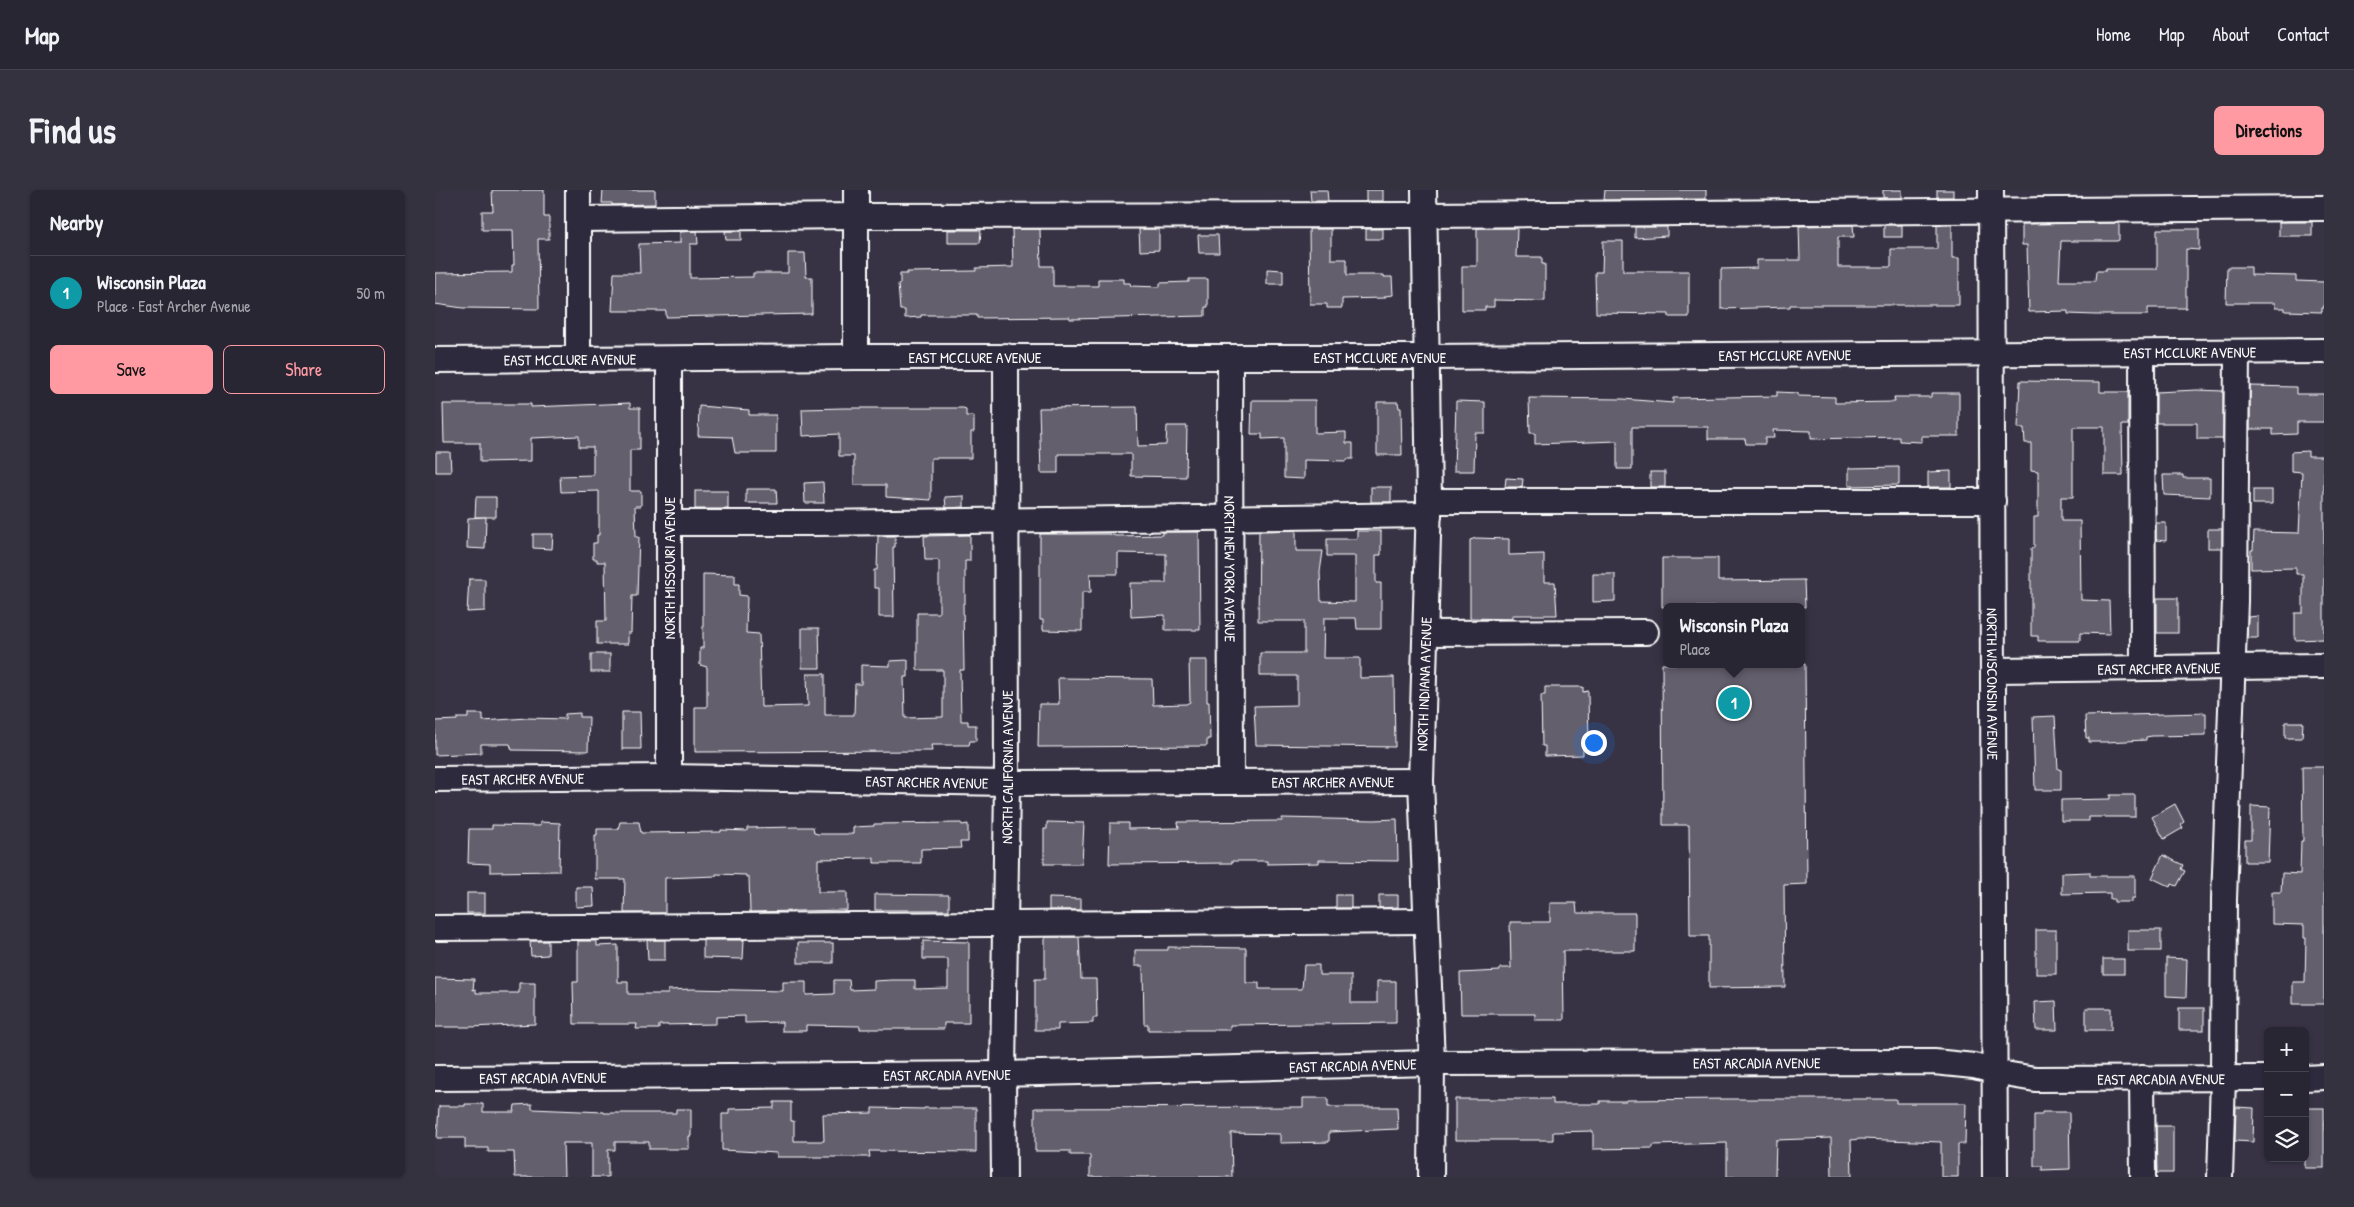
<!DOCTYPE html>
<html lang="en">
<head>
<meta charset="utf-8">
<style>
	body { margin:0; font-family:"Patrick Hand",sans-serif; background:#353240; color:#f1f3f6 }
	.controls { position:absolute; right:15px; bottom:15px; display:grid; overflow:hidden; border-radius:8px; box-shadow:0 1px 4px #0004 }
	.controls button { width:45px; height:45px; display:grid; place-items:center; padding:0; border:0; border-bottom:1px solid #45434f; background:#292634; color:#f1f3f6; font:25px sans-serif }
	.you { position:absolute; left:1158px; top:552px; width:18px; height:18px; margin:-12px; border:4px solid #fff; border-radius:50%; background:#1a73e8; box-shadow:0 0 0 8px #1a73e833 }
	.badge { display:grid; place-items:center; width:32px; height:32px; border-radius:50%; background:#ff9aa2; color:#fff; font-size:16px; font-weight:700 }
	.pin { position:absolute; translate:-50% -50%; border:2px solid #fff; box-shadow:0 1px 5px #0006 }
	.popup { position:absolute; left:1228px; top:413px; width:142px; height:65px; box-sizing:border-box; display:grid; place-content:center; border-radius:8px; background:#292634; filter:drop-shadow(0 1px 4px #0005); font-size:16px; white-space:nowrap; color:#a5a5ac }
	.popup b { font-size:19px; color:#f1f3f6 }
	.popup::after { content:''; position:absolute; left:50%; top:100%; margin-left:-10px; border:10px solid transparent; border-top-color:#292634 }
	.list { margin:0; padding:0; list-style:none }
	h2 { display:flex; justify-content:space-between; align-items:center; height:65px; margin:0; padding:0 20px; font-size:21px }
	h2 small { font-size:16px; font-weight:400; color:#a5a5ac }
	.list li { display:grid; grid-template-columns:32px 1fr auto; gap:15px; align-items:center; box-sizing:border-box; height:75px; padding:0 20px; border-top:1px solid #45434f }
	.list b { display:block; font-size:19px; white-space:nowrap }
	.list p { margin:0; font-size:16px; white-space:nowrap; color:#a5a5ac }
	.list em { font-size:16px; font-style:normal; color:#a5a5ac }
	.actions { display:flex; gap:10px; padding:15px 20px }
	.actions a { flex:1; padding:11px 0; border:1px solid #ff9aa2; border-radius:8px; text-align:center; font-size:18px; color:#ff9aa2 }
	.actions .main { background:#ff9aa2; color:#111 }
	.icon { flex:none; width:28px; height:28px; fill:none; stroke:currentColor; stroke-width:2; stroke-linecap:round; stroke-linejoin:round }
	.map { position:relative; flex:none; width:1889px; height:987px; overflow:hidden; border-radius:8px }
	header { display:flex; align-items:center; gap:30px; box-sizing:border-box; height:70px; padding:0 25px; background:#292634; border-bottom:1px solid #45434f }
	header strong { font-size:24px }
	nav { display:flex; gap:28px; margin-inline-start:auto; font-size:18px }
	.intro { display:flex; align-items:center; justify-content:space-between; box-sizing:border-box; height:120px; padding:0 30px }
	h1 { margin:0; font-size:35px }
	.button { padding:12px 22px; border-radius:8px; background:#ff9aa2; color:#111; font-size:18px; font-weight:700 }
	main { display:flex; gap:30px; padding:0 30px }
	aside { flex:1; background:#292634; border-radius:8px; box-shadow:0 1px 4px #0004 }
	.map>svg:first-child { display:block }
	.building { fill:#635f6d; stroke:#fff }
	.lines { fill:none; stroke-linecap:round; stroke-linejoin:round }
	.minor-casing { stroke:#fff; stroke-width:28 }
	.minor { stroke:#2f2a3d; stroke-width:24 }
	.labels { text-anchor:middle; dominant-baseline:central; stroke-width:4; stroke-linejoin:round; paint-order:stroke }
	.street-label { font-size:15px; fill:#fff; stroke:#2f2a3d }
</style>
</head>
<body>
<header>
<strong>Map</strong>
<nav><a>Home</a><a>Map</a><a>About</a><a>Contact</a></nav>
</header>
<div class="intro"><h1>Find us</h1><a class="button">Directions</a></div>
<main>
<aside>
<h2>Nearby<small></small></h2>
<ul class="list">
<li><span class="badge" style="background:#0f9aa8">1</span><div><b>Wisconsin Plaza</b><p>Place · East Archer Avenue</p></div><em>50 m</em></li>
</ul>
<div class="actions"><a class="main">Save</a><a>Share</a></div>
</aside>
<div class="map">
<svg width="1889" height="987" viewBox="0 0 1889 987">
	<rect width="100%" height="100%" fill="#373345"/>
	<filter id="ink" filterUnits="userSpaceOnUse"><feTurbulence type="fractalNoise" baseFrequency=".02" numOctaves="2"/><feDisplacementMap in="SourceGraphic" scale="10" xChannelSelector="R" yChannelSelector="G"/><feConvolveMatrix kernelMatrix="1 2 1 2 8 2 1 2 1" color-interpolation-filters="sRGB"/></filter>
	<g filter="url(#ink)">
		<!-- building -->
		<g class="building">
			<polygon points="57,0 109,0 109,27 114,27 114,49 103,49 104,119 28,118 0,114 0,83 77,82 77,75 79,75 78,40 47,40 47,21 58,21"/>
			<polygon points="168,0 220,0 220,14 177,15 177,13 167,13"/>
			<polygon points="875,0 892,0 893,11 876,11"/>
			<rect x="931" y="0" width="17" height="11"/>
			<polygon points="1170,0 1271,0 1271,9 1169,10"/>
			<rect x="1448" y="0" width="19" height="8"/>
			<rect x="1502" y="0" width="16" height="7"/>
			<rect x="1844" y="32" width="33" height="14"/>
			<polygon points="1684,33 1684,50 1682,51 1626,51 1624,91 1660,91 1661,81 1671,81 1671,79 1722,79 1722,39 1764,39 1764,60 1751,59 1751,118 1713,118 1713,125 1660,125 1633,124 1633,121 1594,122 1592,55 1587,55 1587,34"/>
			<polygon points="1418,35 1419,47 1403,47 1403,77 1456,77 1456,59 1502,59 1502,35 1517,35 1517,68 1524,68 1524,115 1355,115 1355,117 1286,119 1286,79 1322,78 1322,70 1365,70 1364,36"/>
			<rect x="1449" y="35" width="18" height="12"/>
			<polygon points="1200,37 1232,37 1232,46 1200,48"/>
			<polygon points="1042,38 1082,38 1081,67 1107,67 1107,74 1110,74 1110,111 1059,110 1059,117 1050,117 1050,120 1027,120 1027,76 1042,76"/>
			<polygon points="577,39 605,39 606,76 618,76 618,96 663,96 663,89 689,89 689,93 695,93 696,96 725,97 725,93 754,92 754,89 773,89 773,117 770,117 770,126 635,129 635,127 542,128 542,125 486,125 486,127 470,128 470,120 465,120 463,94 465,94 465,84 472,84 472,82 541,81 541,78 578,77"/>
			<polygon points="704,39 724,39 724,60 705,61"/>
			<polygon points="874,39 896,39 896,69 912,69 912,85 949,85 949,87 957,87 958,105 950,106 950,108 907,109 907,118 892,118 892,114 875,114"/>
			<rect x="931" y="39" width="17" height="10"/>
			<polygon points="513,40 546,40 545,53 513,53"/>
			<polygon points="262,41 263,54 255,54 255,88 318,87 318,83 353,83 353,63 370,63 371,87 377,87 377,124 231,127 231,121 177,121 179,83 205,83 204,54 245,53 245,42"/>
			<polygon points="290,41 306,41 306,50 291,50"/>
			<polygon points="763,45 783,45 784,63 764,63"/>
			<polygon points="1168,51 1188,51 1188,81 1254,81 1254,127 1234,127 1234,124 1161,123 1160,82 1167,82"/>
			<polygon points="1792,77 1816,77 1816,85 1861,86 1861,91 1889,92 1889,118 1887,118 1887,122 1850,121 1850,118 1840,118 1840,113 1791,113"/>
			<polygon points="832,79 848,80 848,94 832,94"/>
			<polygon points="1585,191 1665,192 1665,202 1693,202 1693,235 1687,235 1688,285 1669,285 1669,237 1638,237 1638,307 1626,307 1626,331 1645,331 1646,410 1674,411 1675,444 1645,443 1645,451 1603,451 1603,446 1596,446 1596,358 1599,358 1599,327 1603,327 1603,281 1596,280 1596,253 1590,253 1589,238 1583,238"/>
			<polygon points="1815,196 1861,197 1861,204 1889,204 1889,232 1862,232 1862,244 1838,245 1838,239 1815,239"/>
			<polygon points="1762,200 1788,201 1788,249 1762,249 1762,233 1721,233 1721,202"/>
			<polygon points="1342,202 1363,203 1363,206 1400,207 1400,213 1460,212 1459,207 1496,207 1496,203 1524,203 1524,246 1487,246 1487,252 1464,251 1464,247 1376,249 1376,241 1338,240 1339,248 1330,248 1330,254 1311,254 1310,249 1273,249 1273,237 1197,237 1197,279 1182,279 1182,251 1100,254 1100,243 1095,243 1094,208 1188,209 1238,213 1238,208 1342,206"/>
			<polygon points="817,210 880,210 880,243 911,242 911,253 918,253 918,269 912,269 912,271 869,270 869,289 849,288 849,248 827,249 827,244 816,244"/>
			<polygon points="1021,211 1050,212 1050,243 1040,243 1039,281 1019,281"/>
			<polygon points="942,212 963,212 964,218 966,218 967,265 942,265"/>
			<polygon points="195,213 195,218 205,218 205,260 195,260 195,301 206,301 206,316 200,316 201,347 204,347 202,406 197,406 196,443 193,443 193,454 162,454 162,431 171,431 170,372 162,372 162,369 158,369 158,353 162,353 162,345 164,345 164,301 126,302 125,286 158,285 158,257 144,257 144,246 96,248 96,271 45,272 45,253 9,253 8,214 96,214 96,217"/>
			<polygon points="264,216 314,220 314,225 341,225 341,263 300,263 297,247 263,246"/>
			<polygon points="702,217 703,256 731,255 732,236 752,236 751,287 696,286 696,264 623,264 623,283 606,283 604,218"/>
			<polygon points="409,218 528,218 531,219 531,226 539,226 539,242 536,242 536,268 496,268 496,310 451,307 451,295 419,295 419,266 404,266 404,244 368,246 367,219"/>
			<polygon points="1873,261 1873,266 1889,266 1889,449 1860,450 1860,423 1868,423 1868,384 1861,384 1861,378 1816,379 1816,360 1818,360 1819,342 1864,343 1867,282 1856,281 1856,262"/>
			<polygon points="1,262 15,262 16,282 1,282"/>
			<polygon points="1464,277 1464,295 1414,296 1414,278"/>
			<polygon points="1516,281 1516,297 1493,297 1493,282"/>
			<rect x="1215" y="282" width="15" height="15"/>
			<polygon points="1728,285 1748,285 1748,288 1775,288 1775,307 1729,305"/>
			<polygon points="1071,288 1088,289 1087,297 1070,297"/>
			<polygon points="388,292 389,313 370,313 369,293"/>
			<rect x="936" y="297" width="20" height="15"/>
			<polygon points="311,299 341,299 342,313 311,313"/>
			<rect x="1818" y="300" width="19" height="14"/>
			<rect x="260" y="301" width="33" height="18"/>
			<polygon points="529,306 529,317 511,318 510,307"/>
			<polygon points="41,307 61,307 61,327 40,327"/>
			<polygon points="51,327 50,359 32,358 33,328"/>
			<polygon points="1721,333 1731,333 1731,351 1721,350"/>
			<rect x="1773" y="339" width="14" height="19"/>
			<polygon points="861,340 861,361 888,361 885,382 886,411 920,412 920,366 892,366 892,349 922,349 922,341 946,341 946,365 941,365 941,393 946,393 946,439 922,439 921,428 889,428 888,468 925,468 925,488 959,487 960,557 821,555 819,516 862,515 862,486 825,486 825,463 869,463 869,431 823,431 824,341"/>
			<polygon points="727,342 764,342 765,440 730,440 730,425 696,427 695,393 731,393 731,364 683,363 683,384 655,384 656,402 647,402 647,441 608,440 608,430 605,430 605,344 674,344 681,346 727,345"/>
			<polygon points="98,344 118,344 117,359 98,358"/>
			<polygon points="535,345 535,371 530,371 530,413 528,413 529,480 525,480 526,531 533,531 533,535 541,535 541,551 535,551 534,555 496,555 497,561 260,562 260,517 272,517 272,477 265,475 265,458 268,458 268,384 300,385 300,394 304,394 304,405 312,406 311,443 324,444 326,517 373,516 372,484 390,484 390,525 419,525 420,494 426,494 426,475 455,476 455,471 473,470 473,487 469,487 470,528 508,527 508,480 482,480 482,423 504,423 504,372 503,370 490,370 489,346"/>
			<polygon points="443,346 460,346 460,357 458,357 459,427 444,427 444,398 439,398 439,380 442,380"/>
			<polygon points="1041,348 1074,349 1074,365 1109,364 1109,392 1120,392 1122,425 1077,425 1077,429 1035,428 1035,350"/>
			<polygon points="1227,368 1283,368 1283,391 1369,390 1370,417 1227,417"/>
			<polygon points="1158,384 1180,384 1180,411 1158,412"/>
			<polygon points="34,389 50,389 50,421 32,422"/>
			<rect x="1722" y="408" width="21" height="35"/>
			<polygon points="1823,426 1823,448 1812,448 1813,427"/>
			<polygon points="367,438 384,438 385,478 367,478"/>
			<rect x="156" y="464" width="19" height="18"/>
			<polygon points="754,470 772,470 772,512 774,512 775,549 772,549 772,556 603,557 604,514 624,514 623,488 717,489 718,515 751,514 755,512"/>
			<polygon points="1227,474 1370,474 1372,694 1349,695 1350,797 1274,798 1274,746 1255,746 1254,635 1228,635"/>
			<polygon points="1110,497 1148,497 1148,502 1153,501 1154,559 1148,559 1148,565 1110,566 1110,556 1107,556 1106,505 1110,505"/>
			<polygon points="187,522 205,522 206,559 187,559"/>
			<polygon points="145,523 145,527 154,527 153,561 77,560 75,554 46,554 46,563 0,565 0,531 22,530 22,528 33,528 33,524 48,524 48,531 92,528 130,529 130,524"/>
			<polygon points="1771,523 1771,545 1717,546 1711,547 1711,550 1671,552 1654,552 1654,548 1651,548 1650,526"/>
			<polygon points="1620,526 1623,579 1626,580 1626,600 1600,600 1598,527"/>
			<polygon points="1850,532 1868,532 1867,548 1850,548"/>
			<polygon points="1867,577 1889,577 1889,814 1858,814 1858,792 1870,792 1871,748 1869,748 1869,735 1837,734 1837,702 1846,702 1847,683 1865,684 1866,651 1868,651"/>
			<polygon points="1675,605 1700,605 1700,627 1654,627 1654,631 1626,631 1626,610 1675,609"/>
			<polygon points="1740,614 1749,632 1746,634 1748,638 1729,649 1717,627"/>
			<polygon points="1816,616 1835,617 1833,672 1810,672 1810,650 1816,650"/>
			<polygon points="847,628 939,630 962,629 963,671 884,670 884,673 832,674 832,671 797,671 797,673 674,674 675,633 693,633 693,639 744,638 743,632 847,631"/>
			<polygon points="105,632 125,633 124,681 55,682 55,674 33,673 34,639 57,639 57,635 105,636"/>
			<polygon points="185,632 204,632 206,643 286,642 286,640 312,641 312,638 361,637 378,637 379,643 383,644 418,644 418,637 439,636 439,634 526,633 527,635 533,634 533,652 525,652 526,658 486,659 486,673 439,673 439,668 383,669 383,702 412,702 412,720 315,722 314,687 311,687 311,685 281,684 281,686 230,688 230,723 189,723 190,689 160,689 160,645 162,645 162,639 183,639"/>
			<polygon points="612,632 649,633 647,674 609,674 609,639 612,639"/>
			<polygon points="1728,665 1748,675 1746,679 1750,681 1742,696 1737,694 1736,697 1717,688"/>
			<polygon points="1655,682 1655,686 1700,686 1700,708 1697,708 1697,712 1679,712 1679,709 1675,709 1675,703 1627,704 1627,683"/>
			<polygon points="141,697 158,697 159,716 141,717"/>
			<rect x="32" y="703" width="18" height="20"/>
			<polygon points="440,704 514,705 514,720 440,720"/>
			<rect x="901" y="705" width="15" height="13"/>
			<polygon points="944,705 963,705 963,717 944,718"/>
			<polygon points="614,708 646,709 646,720 614,720"/>
			<polygon points="1115,713 1141,713 1142,723 1200,723 1200,761 1128,761 1129,830 1100,830 1100,824 1026,824 1025,783 1065,781 1065,778 1076,778 1075,732 1115,732"/>
			<rect x="1601" y="740" width="20" height="44"/>
			<rect x="1693" y="740" width="33" height="21"/>
			<polygon points="610,747 644,747 646,789 661,789 662,828 658,828 658,833 623,834 623,840 600,840 600,789 610,789"/>
			<polygon points="212,750 230,750 230,770 213,770"/>
			<polygon points="268,750 309,750 308,769 268,768"/>
			<polygon points="95,751 113,751 113,765 96,766"/>
			<polygon points="143,751 162,751 162,756 183,755 183,792 193,792 193,804 233,804 233,800 257,799 348,801 348,792 371,792 371,805 399,804 399,790 414,790 415,800 439,799 439,791 457,790 480,790 480,799 513,798 513,769 488,769 488,751 534,752 534,833 509,833 509,839 425,839 425,836 371,835 371,841 347,841 347,832 310,833 310,826 281,827 281,834 224,835 224,839 201,839 202,834 139,834 138,792 143,792"/>
			<rect x="363" y="753" width="35" height="20"/>
			<polygon points="733,757 811,758 811,793 824,793 824,799 867,799 869,775 884,775 884,785 916,785 916,813 942,813 942,791 961,791 961,833 795,835 795,840 713,840 713,834 709,834 708,776 700,776 700,760 733,760"/>
			<polygon points="1731,768 1752,769 1751,807 1731,806"/>
			<rect x="1668" y="769" width="21" height="15"/>
			<polygon points="0,788 39,789 38,800 41,799 41,803 84,803 84,793 100,793 100,834 36,837 0,837"/>
			<polygon points="1621,811 1622,840 1601,840 1600,812"/>
			<rect x="1651" y="818" width="25" height="22"/>
			<rect x="1744" y="818" width="25" height="22"/>
			<polygon points="868,908 893,908 893,917 962,917 963,939 894,942 894,952 845,953 845,944 796,943 797,987 655,987 655,965 635,965 635,961 600,961 600,918 868,917"/>
			<polygon points="1020,909 1118,909 1118,914 1165,914 1165,911 1191,911 1191,910 1289,909 1461,909 1461,913 1531,913 1530,954 1523,954 1523,987 1506,987 1506,952 1426,949 1416,950 1417,987 1397,987 1396,948 1341,950 1340,987 1292,987 1292,953 1218,955 1218,958 1158,959 1158,941 1118,942 1118,950 1020,950"/>
			<polygon points="339,912 356,912 356,931 359,931 359,951 389,951 388,924 437,923 437,918 489,919 489,918 541,918 541,962 434,961 435,967 342,967 342,963 287,960 287,924 294,924 294,919 339,918"/>
			<polygon points="30,914 48,914 48,922 79,922 80,915 97,914 97,919 169,922 169,923 241,923 241,919 256,919 256,946 254,946 254,959 214,959 214,952 180,952 180,960 173,960 173,987 157,987 157,953 128,953 129,987 80,987 79,962 53,962 53,958 30,958 30,948 2,948 4,916 30,916"/>
			<polygon points="1801,917 1819,918 1818,952 1800,951"/>
			<rect x="1870" y="918" width="19" height="60"/>
			<polygon points="1607,922 1634,922 1635,979 1607,980 1607,976 1599,976 1599,925 1607,925"/>
			<polygon points="1721,936 1738,936 1738,983 1722,983"/>
		</g>
		<g class="lines">
			<!-- minor casing -->
			<g class="minor-casing">
				<g id="minor">
					<polyline points="143,0 143,169"/>
					<polyline points="989,0 994,311 986,591 997,873 996,987"/>
					<path id="s1" d="M1556,0L1560,987"/>
					<polyline points="143,29 421,26 989,25 1889,18"/>
					<polyline points="1707,163 1708,478"/>
					<polyline points="421,167 421,0"/>
					<path id="s2" d="M795,167L796,592"/>
					<path id="s3" d="M0,170L421,167H991L1889,161"/>
					<polyline points="994,311 1558,311"/>
					<polyline points="234,333 382,333 994,325"/>
					<polyline points="991,443 1211,442"/>
					<path id="s4" d="M1559,480L1889,476"/>
					<polyline points="234,587 234,169"/>
					<path id="s5" d="M0,589L234,587L572,593L986,591"/>
					<polyline points="0,738 990,731"/>
					<path id="s6" d="M0,888L568,884L997,873L1499,872L1539,876L1570,884L1600,889L1833,888"/>
					<polyline points="1707,888 1708,987"/>
					<polyline points="1870,888 1889,887"/>
					<path id="s7" d="M569,987L568,884L572,593L571,166"/>
					<polyline points="1785,987 1788,888 1789,709 1800,411 1802,162"/>
				</g>
			</g>
			<!-- minor -->
			<use href="#minor" class="minor"/>
		</g>
	</g>
	<g class="labels">
		<!-- street labels -->
		<g class="street-label">
			<text stroke="none"><textPath href="#s3" startOffset="1755">EAST MCCLURE AVENUE</textPath></text>
			<text stroke="none"><textPath href="#s3" startOffset="1350">EAST MCCLURE AVENUE</textPath></text>
			<text stroke="none"><textPath href="#s3" startOffset="540">EAST MCCLURE AVENUE</textPath></text>
			<text stroke="none"><textPath href="#s3" startOffset="945">EAST MCCLURE AVENUE</textPath></text>
			<text stroke="none"><textPath href="#s3" startOffset="135">EAST MCCLURE AVENUE</textPath></text>
			<text transform="translate(234 378) rotate(-90)">NORTH MISSOURI AVENUE</text>
			<text stroke="none"><textPath href="#s2" startOffset="212">NORTH NEW YORK AVENUE</textPath></text>
			<text stroke="none"><textPath href="#s4" startOffset="165">EAST ARCHER AVENUE</textPath></text>
			<text stroke="none"><textPath href="#s1" startOffset="494">NORTH WISCONSIN AVENUE</textPath></text>
			<text transform="translate(989 494) rotate(-88)">NORTH INDIANA AVENUE</text>
			<text stroke="none"><textPath href="#s7" startOffset="410">NORTH CALIFORNIA AVENUE</textPath></text>
			<text stroke="none"><textPath href="#s5" startOffset="88">EAST ARCHER AVENUE</textPath></text>
			<text stroke="none"><textPath href="#s5" startOffset="492">EAST ARCHER AVENUE</textPath></text>
			<text stroke="none"><textPath href="#s5" startOffset="898">EAST ARCHER AVENUE</textPath></text>
			<text stroke="none"><textPath href="#s6" startOffset="1322">EAST ARCADIA AVENUE</textPath></text>
			<text stroke="none"><textPath href="#s6" startOffset="918">EAST ARCADIA AVENUE</textPath></text>
			<text stroke="none"><textPath href="#s6" startOffset="512">EAST ARCADIA AVENUE</textPath></text>
			<text stroke="none"><textPath href="#s6" startOffset="108">EAST ARCADIA AVENUE</textPath></text>
			<text stroke="none"><textPath href="#s6" startOffset="1728">EAST ARCADIA AVENUE</textPath></text>
		</g>
	</g>
</svg>
<div class="controls">
<button>+</button>
<button>−</button>
<button><svg class="icon" aria-label="layers" viewBox="0 0 24 24"><path d="M12 4l9 5-9 5-9-5zM3 14l9 5 9-5"/></svg></button>
</div>
<div class="you"></div>
<div class="pin badge" style="left:1299px;top:513px;background:#0f9aa8">1</div>
<div class="popup"><b>Wisconsin Plaza</b>Place</div>
</div>
</main>
</body>
</html>
